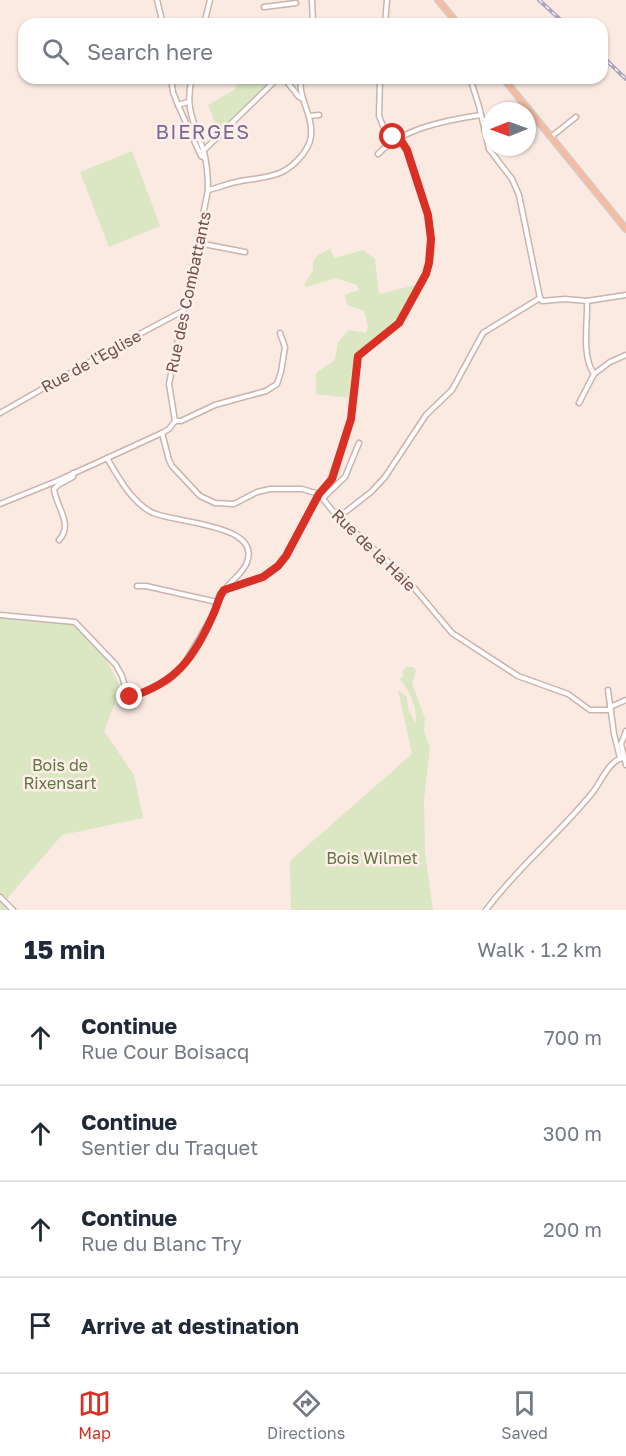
<!DOCTYPE html>
<html lang="en">
<head>
<meta charset="utf-8">
<style>
	body { margin:0; font-family:"Golos Text",sans-serif; background:#f6f6f7; color:#1f2937 }
	.compass { position:absolute; left:482px; top:102px; width:54px; height:54px; border-radius:50%; background:#fff; box-shadow:0 2px 4px #0004; rotate:269deg }
	.stop { position:absolute; width:18px; height:18px; margin:-14px; border:4px solid #d93025; border-radius:50%; background:#fff }
	.stop.end { background:#d93025; border-color:#fff; box-shadow:0 2px 6px #0008 }
	.list { margin:0; padding:0; list-style:none }
	h2 { display:flex; justify-content:space-between; align-items:center; height:78px; margin:0; padding:0 24px; font-size:26px }
	h2 small { font-size:20px; font-weight:400; color:#747a83 }
	.list li { display:grid; grid-template-columns:39px 1fr auto; gap:18px; align-items:center; box-sizing:border-box; height:96px; padding:0 24px; border-top:2px solid #e0e1e3 }
	.list b { display:block; font-size:22px; white-space:nowrap }
	.list p { margin:0; font-size:20px; white-space:nowrap; color:#747a83 }
	.list em { font-size:20px; font-style:normal; color:#747a83 }
	.icon { flex:none; width:33px; height:33px; fill:none; stroke:currentColor; stroke-width:2; stroke-linecap:round; stroke-linejoin:round }
	.map { position:relative; flex:none; width:626px; height:910px; overflow:hidden }
	.search { position:absolute; background:#fff; box-shadow:0 2px 4px #0004; left:18px; right:18px; top:18px; height:66px; display:flex; align-items:center; gap:15px; box-sizing:border-box; padding:0 21px; border-radius:18px; color:#747a83; font-size:22px }
	.sheet { height:462px; background:#fff }
	nav { display:flex; justify-content:space-around; align-items:center; box-sizing:border-box; height:84px; border-top:2px solid #e0e1e3; background:#fff; font-size:16px; color:#747a83 }
	nav a { display:grid; justify-items:center; gap:3px }
	nav .on { color:#d93025 }
	.map>svg:first-child { display:block }
	.green { fill:#dbe6c2 }
	.lines { fill:none; stroke-linecap:round; stroke-linejoin:round }
	.minor-casing { stroke:#cdb2ad; stroke-width:7 }
	.major-casing { stroke:#d4cac9; stroke-width:8 }
	.minor { stroke:#fff; stroke-width:4 }
	.major { stroke:#f5bc9f; stroke-width:5 }
	.rail-casing { stroke:#aba3c2; stroke-width:4 }
	.rail { stroke:#feefe8; stroke-width:1.5; stroke-dasharray:4.5; stroke-linecap:butt }
	.route { stroke:#d93025; stroke-width:8 }
	.labels { text-anchor:middle; dominant-baseline:central; stroke-width:5; stroke-linejoin:round; paint-order:stroke }
	.street-label { font-size:16px; fill:#704d4b; stroke:#feefe8 }
	.park-label { font-size:16px; fill:#607543; stroke:#feefe8 }
	.quarter-label { font-size:20px; letter-spacing:1.5px; fill:#776793; stroke:#feefe8 }
</style>
</head>
<body>
<div class="map">
<svg width="626" height="910" viewBox="0 0 626 910">
	<rect width="100%" height="100%" fill="#faeae2"/>
	<!-- green -->
	<g class="green">
		<polygon points="241,78 264,78 269,85 222,130 218,130 208,105 234,90"/>
		<polygon points="132,151 160,226 109,247 80,172"/>
		<polygon points="330,249 334,258 363,250 375,259 379,294 416,285 409,306 400,321 356,356 352,370 350,398 316,394 316,373 335,360 338,342 349,330 366,333 368,326 364,311 347,305 345,295 359,290 357,285 336,278 307,287 304,285 313,270 313,262 318,255"/>
		<polygon points="0,617 77,623 106,659 121,688 104,731 134,775 143,818 62,835 3,903 9,910 0,910"/>
		<path d="M407,667H413L416,671L412,683L425,719L424,731L430,748L424,799L425,853L433,910H291L290,861L412,754L398,690L407,697L408,709L416,724C417,706 411,694 400,679L403,676V670Z"/>
	</g>
	<g class="lines">
		<!-- minor casing -->
		<g class="minor-casing">
			<g id="minor">
				<polyline points="157,0 163,24"/>
				<polyline points="312,0 313,24"/>
				<polyline points="264,7 296,3"/>
				<polyline points="204,24 210,0"/>
				<polyline points="385,24 387,0"/>
				<polyline points="171,78 173,92 178,105 188,102"/>
				<polyline points="284,78 299,97 302,98"/>
				<polyline points="470,78 479,106 489,149 512,179 519,195 540,298"/>
				<polyline points="178,105 201,156 205,158"/>
				<polyline points="309,116 319,115"/>
				<polyline points="551,137 576,117"/>
				<polyline points="203,151 278,78"/>
				<path d="M378,154C403,128 447,120 481,115"/>
				<path d="M208,190C218,188 226,184 236,182C264,176 283,180 303,154C309,146 312,139 311,128C310,111 298,96 301,78"/>
				<polyline points="198,243 245,252"/>
				<polyline points="540,298 542,301 565,299 587,301 626,295"/>
				<polyline points="594,374 610,362 626,355"/>
				<path d="M579,403L594,374C581,356 588,321 587,301"/>
				<polyline points="0,413 130,339 183,311"/>
				<polyline points="175,421 181,421 215,405 266,391 277,384 281,372 285,347 280,333"/>
				<polyline points="162,433 169,460 172,466 200,496 215,503 234,504 257,492 270,489 302,489 319,494 336,515 404,576 452,633 518,676 568,694 590,710 611,710"/>
				<path d="M107,458C118,477 131,501 151,512C171,523 262,523 247,562C244,572 233,579 227,587"/>
				<polyline points="323,498 345,477 359,443"/>
				<path d="M0,504L57,481L162,433L169,429L175,421L169,384L208,190C208,177 207,164 204,152C195,124 184,108 192,78"/>
				<polyline points="339,517 371,492 385,477 426,415 452,390 483,333 540,298"/>
				<path d="M59,540C74,524 56,507 54,489L58,485L73,477V473"/>
				<polyline points="137,586 146,586 217,602"/>
				<polyline points="0,615 75,622 116,665 122,676 128,696 132,697 169,680 183,666 213,615 220,594 224,590 263,577 278,566 286,556 319,494 331,479 351,419 358,356 399,323 426,274 431,253 431,239 428,215 407,150 400,139 385,131 379,116 380,78"/>
				<polyline points="608,690 614,734 620,758"/>
				<polyline points="610,707 626,700"/>
				<polyline points="626,731 621,744 626,765"/>
				<polyline points="0,897 13,910"/>
				<path d="M486,910C518,867 559,834 593,792C601,782 609,760 623,758"/>
			</g>
		</g>
		<!-- major casing -->
		<g class="major-casing">
			<g id="major">
				<polyline points="438,0 458,24"/>
				<polyline points="503,78 626,229"/>
			</g>
		</g>
		<!-- minor -->
		<use href="#minor" class="minor"/>
		<!-- major -->
		<use href="#major" class="major"/>
		<!-- rail casing -->
		<g class="rail-casing">
			<g id="rail">
				<polyline points="539,0 565,24"/>
				<polyline points="602,56 626,79"/>
			</g>
		</g>
		<!-- rail -->
		<use href="#rail" class="rail"/>
	</g>
	<g class="lines">
		<!-- route -->
		<path class="route" d="M130,697C176,683 194,658 213,615C217,607 218,598 224,590L263,577L278,566L286,556L319,494L332,479L351,419L358,356L399,323L426,274L429,263L431,239L428,215L407,150L400,139L393,137"/>
	</g>
	<g class="labels">
		<!-- street labels -->
		<g class="street-label">
			<text transform="translate(188 292) rotate(-78)">Rue des Combattants</text>
			<text transform="translate(91 361) rotate(-29)">Rue de l'Eglise</text>
			<text transform="translate(374 550) rotate(44)">Rue de la Haie</text>
		</g>
		<!-- park labels -->
		<g class="park-label">
			<text x="60" y="765">Bois de<tspan x="60" dy="18">Rixensart</tspan></text>
			<text x="372" y="858">Bois Wilmet</text>
		</g>
		<!-- quarter labels -->
		<g class="quarter-label">
			<text x="203" y="131">BIERGES</text>
		</g>
	</g>
</svg>
<svg class="compass" viewBox="-18 -18 36 36"><path d="M0-13l5 13h-10z" fill="#e53935"/><path d="M0 13l5-13h-10z" fill="#747a83"/></svg>
<div class="stop" style="left:393px;top:137px"></div>
<div class="stop end" style="left:130px;top:697px"></div>
<div class="search"><svg class="icon" aria-label="search" viewBox="0 0 24 24"><circle cx="10" cy="10" r="6"/><path d="M15 15l6 6"/></svg>Search here</div>
</div>
<section class="sheet">
<h2>15 min<small>Walk · 1.2 km</small></h2>
<ul class="list">
<li><svg class="icon" aria-label="ahead" viewBox="0 0 24 24"><path d="M12 20V5M6 11l6-6 6 6"/></svg><div><b>Continue</b><p>Rue Cour Boisacq</p></div><em>700 m</em></li>
<li><svg class="icon" aria-label="ahead" viewBox="0 0 24 24"><path d="M12 20V5M6 11l6-6 6 6"/></svg><div><b>Continue</b><p>Sentier du Traquet</p></div><em>300 m</em></li>
<li><svg class="icon" aria-label="ahead" viewBox="0 0 24 24"><path d="M12 20V5M6 11l6-6 6 6"/></svg><div><b>Continue</b><p>Rue du Blanc Try</p></div><em>200 m</em></li>
<li><svg class="icon" aria-label="arrive" viewBox="0 0 24 24"><path d="M6 21V4h12l-3 4 3 4H6"/></svg><div><b>Arrive at destination</b></div></li>
</ul>
</section>
<nav>
<a class="on"><svg class="icon" aria-label="map" viewBox="0 0 24 24"><path d="M3 6l6-2 6 2 6-2v14l-6 2-6-2-6 2zM9 4v14M15 6v14"/></svg>Map</a>
<a><svg class="icon" aria-label="directions" viewBox="0 0 24 24"><path d="M12 3l9 9-9 9-9-9zM9 14v-3h6M13 9l2 2-2 2"/></svg>Directions</a>
<a><svg class="icon" aria-label="saved" viewBox="0 0 24 24"><path d="M7 4h10v16l-5-4-5 4z"/></svg>Saved</a>
</nav>
</body>
</html>
